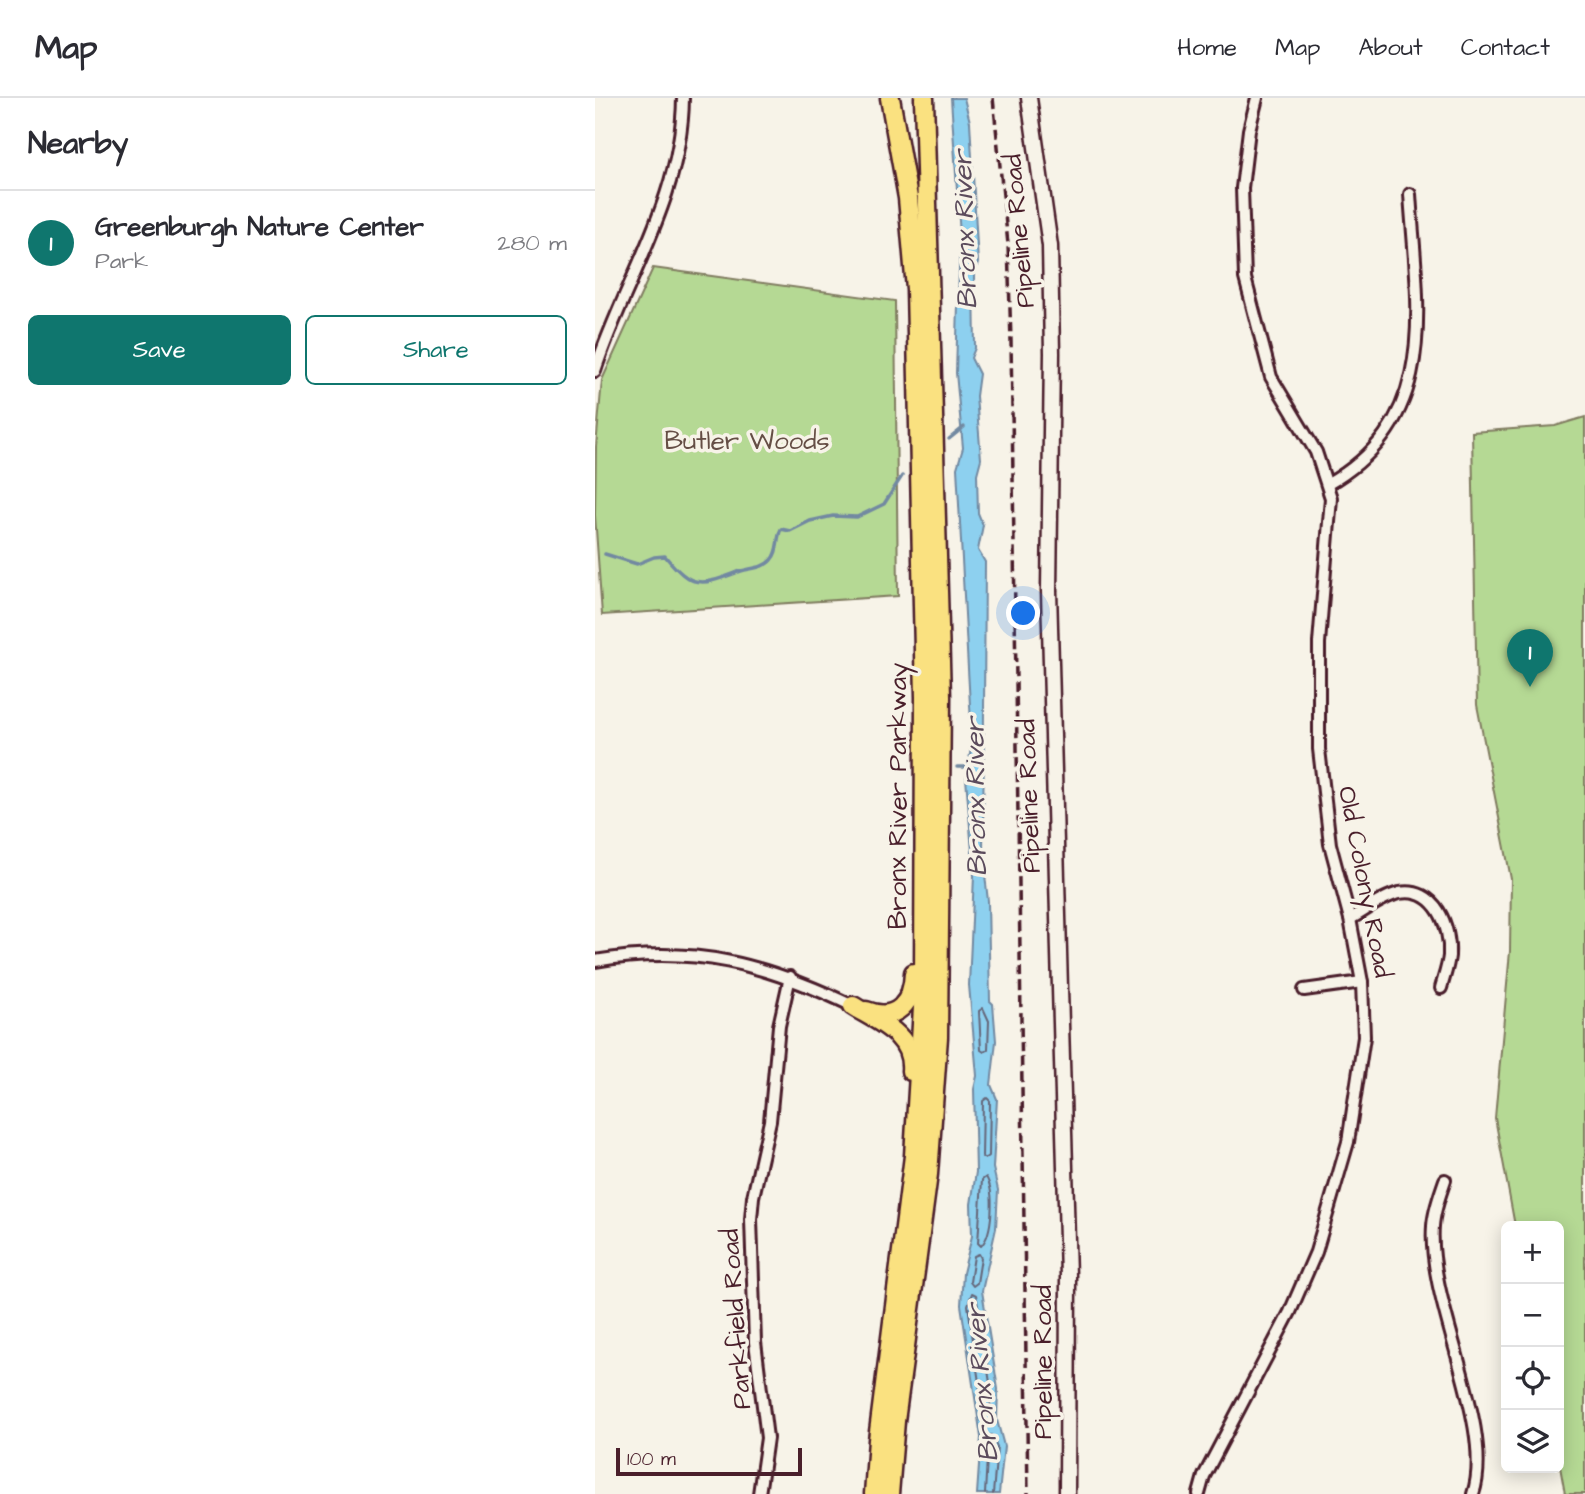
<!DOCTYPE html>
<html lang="en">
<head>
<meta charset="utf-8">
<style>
	body { margin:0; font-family:"Architects Daughter",sans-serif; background:#f7f7f7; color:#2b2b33 }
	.controls { position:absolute; right:21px; bottom:21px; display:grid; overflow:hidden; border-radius:10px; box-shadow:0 4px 18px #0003 }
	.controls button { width:63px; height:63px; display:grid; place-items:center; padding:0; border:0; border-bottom:2px solid #e1e1e2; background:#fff; color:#2b2b33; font:35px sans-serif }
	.scale { position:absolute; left:21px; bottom:18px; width:186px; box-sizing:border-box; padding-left:7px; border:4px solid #4a1f2b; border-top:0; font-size:19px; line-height:24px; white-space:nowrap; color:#4a1f2b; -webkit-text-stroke:5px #f7f3e8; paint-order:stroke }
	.you { position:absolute; left:429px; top:516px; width:24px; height:24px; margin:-18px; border:5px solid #fff; border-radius:50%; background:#1a73e8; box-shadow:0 0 0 10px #1a73e833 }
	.badge { display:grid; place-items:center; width:46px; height:46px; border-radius:50%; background:#0f766e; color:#fff; font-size:23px; font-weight:700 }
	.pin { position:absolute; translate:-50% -58px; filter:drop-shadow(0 2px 4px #0008) }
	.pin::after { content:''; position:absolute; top:37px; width:24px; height:21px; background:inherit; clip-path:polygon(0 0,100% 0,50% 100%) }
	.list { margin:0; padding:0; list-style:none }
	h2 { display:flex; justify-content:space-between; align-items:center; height:91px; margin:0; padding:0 28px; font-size:30px }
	h2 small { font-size:23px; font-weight:400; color:#7c7c81 }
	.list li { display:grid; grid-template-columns:46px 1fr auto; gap:21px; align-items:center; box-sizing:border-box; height:105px; padding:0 28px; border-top:2px solid #e1e1e2 }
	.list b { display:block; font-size:26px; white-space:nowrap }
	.list p { margin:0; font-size:23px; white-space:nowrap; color:#7c7c81 }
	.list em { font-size:23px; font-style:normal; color:#7c7c81 }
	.actions { display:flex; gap:14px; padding:21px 28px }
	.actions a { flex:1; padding:16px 0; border:2px solid #0f766e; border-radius:10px; text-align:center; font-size:24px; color:#0f766e }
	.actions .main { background:#0f766e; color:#fff }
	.icon { flex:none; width:38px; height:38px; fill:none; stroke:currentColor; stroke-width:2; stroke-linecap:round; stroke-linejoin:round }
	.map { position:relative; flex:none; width:990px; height:1396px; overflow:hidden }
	header { display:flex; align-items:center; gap:42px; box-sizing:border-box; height:98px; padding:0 35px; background:#fff; border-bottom:2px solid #e1e1e2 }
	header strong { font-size:33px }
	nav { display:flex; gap:38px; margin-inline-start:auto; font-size:24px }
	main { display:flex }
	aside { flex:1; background:#fff }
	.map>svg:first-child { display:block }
	.green { fill:#b5d994; stroke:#807c60; stroke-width:2 }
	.water { fill:#8dd0ef; stroke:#7289a1; stroke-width:2 }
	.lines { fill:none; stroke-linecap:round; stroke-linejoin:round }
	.shore { stroke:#656679; stroke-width:2 }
	.stream { stroke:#7289a1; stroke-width:3.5 }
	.minor-casing { stroke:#4a1f2b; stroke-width:16 }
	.tertiary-casing { stroke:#4a1f2b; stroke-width:19 }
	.trunk-casing { stroke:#4a1f2b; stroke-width:23 }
	.minor { stroke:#f7f3e8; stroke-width:10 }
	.tertiary { stroke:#f7f3e8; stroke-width:14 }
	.trunk { stroke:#fae180; stroke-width:18 }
	.rail { stroke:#4a1f2b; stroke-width:3.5; stroke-dasharray:10 5; stroke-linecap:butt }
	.labels { text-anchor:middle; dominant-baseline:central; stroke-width:7; stroke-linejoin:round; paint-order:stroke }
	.street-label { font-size:26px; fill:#4a1f2b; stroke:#f7f3e8 }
	.park-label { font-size:26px; fill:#654e45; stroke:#f7f3e8 }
	.water-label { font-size:28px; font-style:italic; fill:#5b4b5c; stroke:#f7f3e8 }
</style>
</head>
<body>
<header>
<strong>Map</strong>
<nav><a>Home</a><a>Map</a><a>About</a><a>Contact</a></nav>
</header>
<main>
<aside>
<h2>Nearby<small></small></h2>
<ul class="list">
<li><span class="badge">1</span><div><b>Greenburgh Nature Center</b><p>Park</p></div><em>280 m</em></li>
</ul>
<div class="actions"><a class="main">Save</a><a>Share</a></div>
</aside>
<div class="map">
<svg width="990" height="1396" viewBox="0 0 990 1396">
	<rect width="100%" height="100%" fill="#f7f3e8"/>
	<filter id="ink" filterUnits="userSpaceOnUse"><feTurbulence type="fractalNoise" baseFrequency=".0143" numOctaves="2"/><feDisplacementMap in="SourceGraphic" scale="14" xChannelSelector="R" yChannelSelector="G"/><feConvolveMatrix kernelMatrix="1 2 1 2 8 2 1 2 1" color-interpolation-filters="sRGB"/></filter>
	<g filter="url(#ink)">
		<!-- green -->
		<g class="green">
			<polygon points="58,170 300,203 303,498 7,517 0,417 1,349 7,282"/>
			<polygon points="990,319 990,1396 970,1396 964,1363 964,1128 920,1128 900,1020 915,853 916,781 882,607 877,334 960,328"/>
		</g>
		<!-- water -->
		<polygon class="water" points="356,0 369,0 375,24 383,165 379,179 380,250 376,260 384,276 381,298 386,361 382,376 383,415 388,427 383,452 390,464 388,759 393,803 395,903 398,906 401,943 396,987 402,1001 398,1070 403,1092 401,1130 387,1193 403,1291 402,1322 409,1348 404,1396 382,1396 386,1339 366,1207 368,1175 377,1138 376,1106 381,1074 379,991 382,978 374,887 379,778 371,680 377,644 362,370 368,350 361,275 365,138"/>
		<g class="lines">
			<!-- shore -->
			<g class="shore">
				<polygon points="388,910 394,923 393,951 389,954 386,952 384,913"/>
				<polygon points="392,1000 395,1003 394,1058 390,1061 387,1059 388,1003"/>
				<path d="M391,1079C400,1093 398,1136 386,1148L383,1145L387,1082Z"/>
				<polygon points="384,1156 386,1160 382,1185 378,1188 375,1184 379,1158"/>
				<polygon points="377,1195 381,1197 396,1291 395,1313 392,1316 388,1313 373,1207"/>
				<polyline points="390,1396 393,1340 396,1337 402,1349 398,1396"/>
			</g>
			<!-- stream -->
			<g class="stream">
				<polyline points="354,341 369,329"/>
				<path d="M10,456L42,466L59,459L70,458C99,493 107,487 146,473C156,470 169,470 176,462C184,454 181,441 186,431L195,433L215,423L238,418L262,419L289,406L307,378"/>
				<polyline points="362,669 374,669"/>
			</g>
			<!-- minor casing -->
			<g class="minor-casing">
				<g id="minor">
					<path d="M0,273C30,181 87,101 88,0"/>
					<path d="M733,386C847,321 822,207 815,96"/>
					<path d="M755,821C770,813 787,799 804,795C840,788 856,828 854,858C853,868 849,879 846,890"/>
					<path d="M0,863C98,846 170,866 258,908"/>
					<polyline points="709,892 767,884"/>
					<path d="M850,1082C845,1097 839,1112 838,1128C832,1205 901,1329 878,1396"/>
					<polyline points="164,1396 172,1340 160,1244 156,1121 158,1099 175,1023 184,928 195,879"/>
					<polyline points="604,1396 609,1378 695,1214 721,1154 753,1044 769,939 767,884 755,821 735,746 724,651 724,545 736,400 721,354 676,279 650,180 647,90 654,32 662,0"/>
				</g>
			</g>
			<!-- tertiary casing -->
			<g class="tertiary-casing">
				<polyline id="tertiary" points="434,0 455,148 457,255 454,493 473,1178 472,1396"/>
			</g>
			<!-- trunk casing -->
			<g class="trunk-casing">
				<g id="trunk">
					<path d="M258,908C284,924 319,937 316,973"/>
					<path d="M271,913C302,925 318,904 319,875"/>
					<polyline points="279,1396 283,1342 319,1058 329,893 330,599 321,191 313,100 295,0"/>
					<polyline points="294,1396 300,1323 333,1076 343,939 346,599 329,0"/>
				</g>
			</g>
			<!-- minor -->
			<use href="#minor" class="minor"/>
			<!-- tertiary -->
			<use href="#tertiary" class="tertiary"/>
			<!-- trunk -->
			<use href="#trunk" class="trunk"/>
			<!-- rail -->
			<polyline class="rail" points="398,0 413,146 416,243 433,1396"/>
		</g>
	</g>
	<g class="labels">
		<!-- street labels -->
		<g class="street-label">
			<text transform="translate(424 133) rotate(-95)">Pipeline Road</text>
			<text transform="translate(303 698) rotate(-90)">Bronx River Parkway</text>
			<text transform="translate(434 698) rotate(-92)">Pipeline Road</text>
			<text transform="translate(770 784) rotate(79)">Old Colony Road</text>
			<text transform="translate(141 1221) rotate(-94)">Parkfield Road</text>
			<text transform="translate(448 1264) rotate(-90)">Pipeline Road</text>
		</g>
		<!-- park labels -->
		<g class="park-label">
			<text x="152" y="343">Butler Woods</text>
		</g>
		<!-- water labels -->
		<g class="water-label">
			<text transform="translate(370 132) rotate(-92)">Bronx River</text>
			<text transform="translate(381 699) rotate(-91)">Bronx River</text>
			<text transform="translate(387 1285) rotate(-95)">Bronx River</text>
		</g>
	</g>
</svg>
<div class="controls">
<button>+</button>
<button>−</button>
<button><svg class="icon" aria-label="locate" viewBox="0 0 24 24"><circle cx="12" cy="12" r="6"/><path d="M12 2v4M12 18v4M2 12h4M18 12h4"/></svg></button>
<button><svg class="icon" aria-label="layers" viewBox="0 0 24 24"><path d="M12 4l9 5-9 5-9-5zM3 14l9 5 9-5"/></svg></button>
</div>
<div class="scale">100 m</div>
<div class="you"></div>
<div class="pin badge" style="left:935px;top:589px">1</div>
</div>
</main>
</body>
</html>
